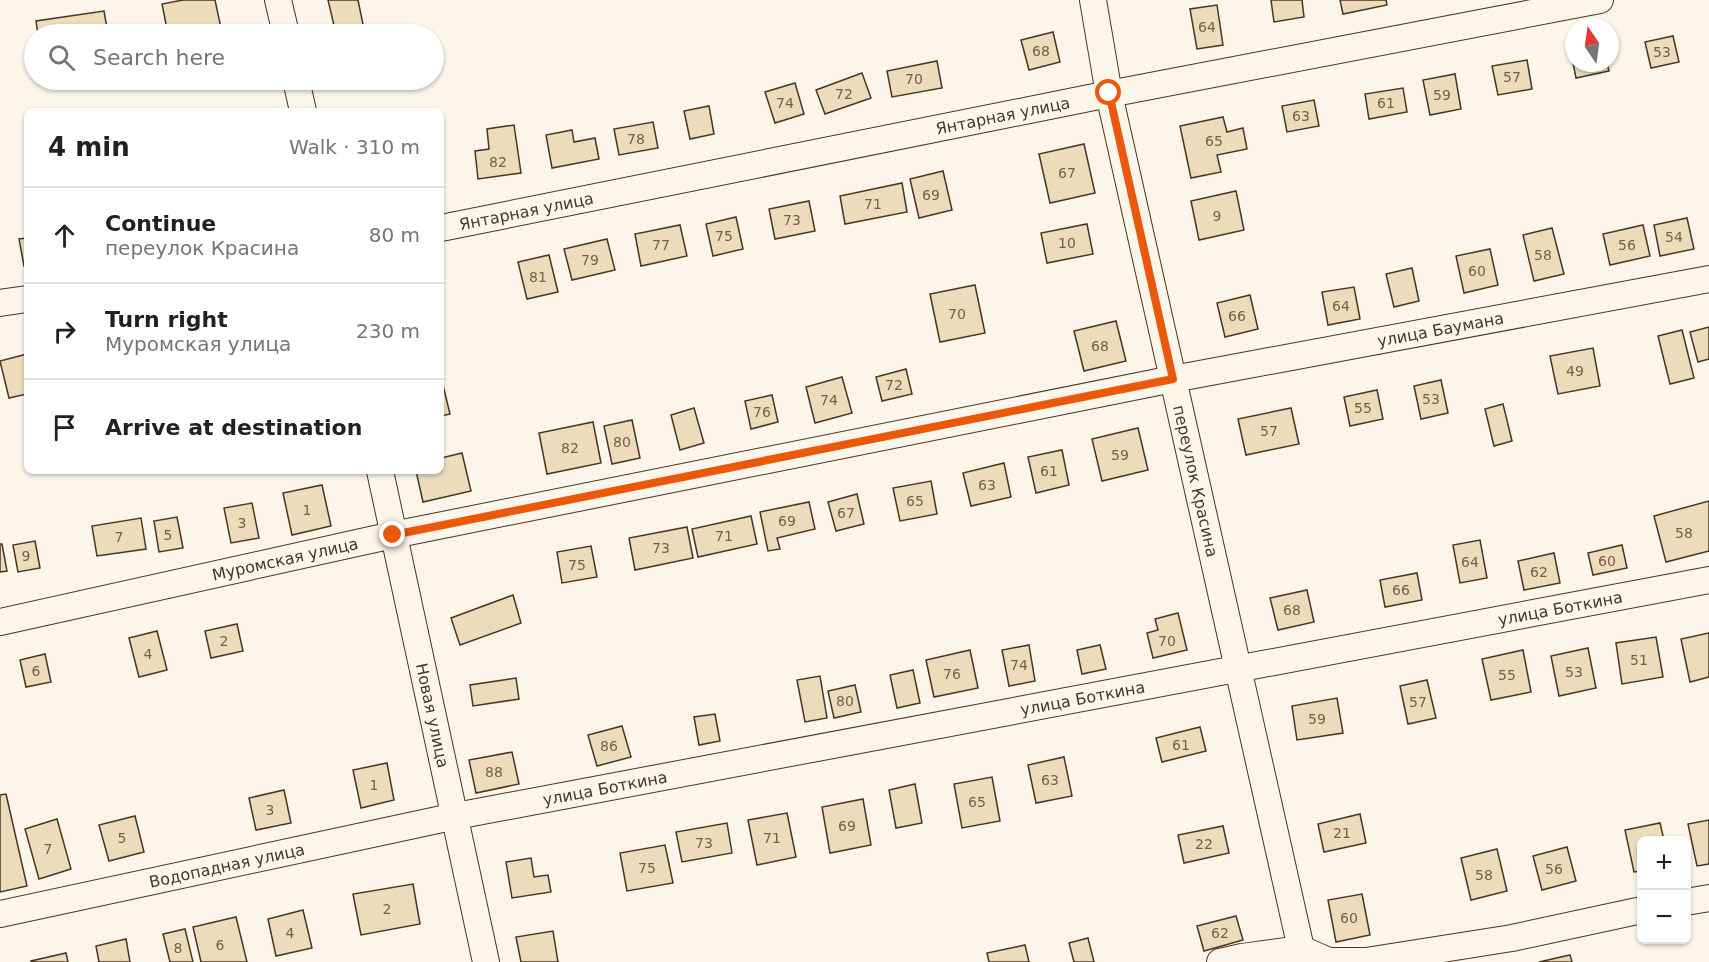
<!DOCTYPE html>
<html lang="en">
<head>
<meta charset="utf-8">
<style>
	body { margin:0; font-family:"DejaVu Sans",sans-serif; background:#f2f2f2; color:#202124 }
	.controls { position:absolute; right:18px; bottom:18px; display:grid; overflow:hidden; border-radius:9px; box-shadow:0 2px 4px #0004 }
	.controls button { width:54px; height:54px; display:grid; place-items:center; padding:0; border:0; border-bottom:2px solid #e0e0e0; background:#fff; color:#202124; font:30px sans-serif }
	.compass { position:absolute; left:1565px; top:18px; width:54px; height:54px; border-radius:50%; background:#fff; box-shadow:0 2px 4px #0004; rotate:347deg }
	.stop { position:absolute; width:18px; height:18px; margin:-14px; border:4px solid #ea580c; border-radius:50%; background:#fff }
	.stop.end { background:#ea580c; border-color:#fff; box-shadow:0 2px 6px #0008 }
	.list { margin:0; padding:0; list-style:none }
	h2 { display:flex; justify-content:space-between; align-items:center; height:78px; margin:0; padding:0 24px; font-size:26px }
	h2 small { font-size:20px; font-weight:400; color:#757577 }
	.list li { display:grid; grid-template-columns:39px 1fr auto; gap:18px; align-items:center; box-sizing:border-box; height:96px; padding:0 24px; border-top:2px solid #e0e0e0 }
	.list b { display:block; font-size:22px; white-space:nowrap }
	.list p { margin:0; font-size:20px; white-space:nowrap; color:#757577 }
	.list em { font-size:20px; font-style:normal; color:#757577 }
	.icon { flex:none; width:33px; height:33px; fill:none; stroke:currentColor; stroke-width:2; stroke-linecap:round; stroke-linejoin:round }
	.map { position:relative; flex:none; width:1709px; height:962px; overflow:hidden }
	.search { position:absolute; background:#fff; box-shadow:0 2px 4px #0004; left:24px; top:24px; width:420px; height:66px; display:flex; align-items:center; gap:15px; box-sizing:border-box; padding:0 21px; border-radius:33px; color:#757577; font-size:22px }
	.panel { position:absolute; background:#fff; box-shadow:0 2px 4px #0004; left:24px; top:108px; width:420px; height:366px; border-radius:9px }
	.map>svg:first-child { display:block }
	.building { fill:#ecdcbc; stroke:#4a3520; stroke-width:1.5 }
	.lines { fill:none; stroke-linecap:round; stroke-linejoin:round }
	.minor-casing { stroke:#4a3520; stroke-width:28 }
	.minor { stroke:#fbf6e9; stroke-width:26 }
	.route { stroke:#ea580c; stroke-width:8 }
	.labels { text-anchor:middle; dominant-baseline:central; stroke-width:4.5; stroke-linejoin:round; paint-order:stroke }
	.number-label { font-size:14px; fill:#725f47 }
	.street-label { font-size:16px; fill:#4a3520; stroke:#fbf6e9 }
</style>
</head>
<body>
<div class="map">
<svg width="1709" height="962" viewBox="0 0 1709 962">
	<rect width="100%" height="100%" fill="#fbf6e9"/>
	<!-- building -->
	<g class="building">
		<polygon points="183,0 215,0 221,28 188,34 168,34 162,4"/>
		<polygon points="328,0 358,0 365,34 336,34"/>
		<polygon points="1271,0 1302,0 1304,17 1274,22"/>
		<polygon points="1340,0 1386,0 1387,5 1343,14"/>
		<polygon points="1217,5 1223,45 1197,49 1190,9"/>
		<polygon points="104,11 108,34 38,34 36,21"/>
		<polygon points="1053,32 1060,62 1029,70 1021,40"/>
		<polygon points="1673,36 1679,62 1651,68 1645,42"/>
		<polygon points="1574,52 1574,63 1607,63 1609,71 1576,78 1571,53"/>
		<polygon points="1527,60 1532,89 1498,95 1492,66"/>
		<polygon points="937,61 942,88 892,97 887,71"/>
		<polygon points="862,73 871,98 825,114 816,90"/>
		<polygon points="1455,74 1461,109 1430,115 1423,80"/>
		<polygon points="795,83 804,114 775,123 765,92"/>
		<polygon points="1403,88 1407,112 1369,119 1365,94"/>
		<polygon points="1314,100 1319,126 1287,132 1282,106"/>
		<polygon points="709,106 714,134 690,139 684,111"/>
		<polygon points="1223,117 1227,132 1243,128 1247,149 1217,155 1221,172 1191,178 1180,126"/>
		<polygon points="653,122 658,148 619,155 614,129"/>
		<polygon points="514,125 521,173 478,179 475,151 489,149 487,129"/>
		<polygon points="572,130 574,142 595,138 599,159 552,168 546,135"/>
		<polygon points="1084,144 1095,193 1050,203 1039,154"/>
		<polygon points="943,171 952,210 919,218 910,179"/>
		<polygon points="902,183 907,212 845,224 840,196"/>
		<polygon points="1236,191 1244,230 1199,240 1191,201"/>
		<polygon points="809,201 815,231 775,239 769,209"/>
		<polygon points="736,217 743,249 713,256 706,224"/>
		<polygon points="1687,218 1694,249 1660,256 1654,225"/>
		<polygon points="1087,224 1093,254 1047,263 1041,233"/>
		<polygon points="680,225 687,256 641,266 635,234"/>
		<polygon points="1643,225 1650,256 1610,265 1603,234"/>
		<polygon points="1552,228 1564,274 1534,281 1523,235"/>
		<polygon points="27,238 27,265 24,266 19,239"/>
		<polygon points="607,239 615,270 572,280 564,249"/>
		<polygon points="1490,249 1498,285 1464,293 1456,256"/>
		<polygon points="549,255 558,292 527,299 518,262"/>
		<polygon points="1412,268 1419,301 1394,307 1386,274"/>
		<polygon points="975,285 985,333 940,342 930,294"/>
		<polygon points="1354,287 1360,319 1328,325 1322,292"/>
		<polygon points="1250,295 1258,329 1225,337 1217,303"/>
		<polygon points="1116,321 1126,361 1084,371 1074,331"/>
		<polygon points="1709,327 1709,359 1698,362 1690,332"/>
		<polygon points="1682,330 1694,378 1670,384 1658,336"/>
		<polygon points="1593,348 1600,386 1558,394 1550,356"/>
		<polygon points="27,354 27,394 9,398 0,361"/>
		<polygon points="906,369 912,394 882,401 876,377"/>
		<polygon points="842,377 852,413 815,423 806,387"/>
		<polygon points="1441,380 1448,413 1421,419 1414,386"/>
		<polygon points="442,381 450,414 441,416 441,382"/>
		<polygon points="1377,390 1383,419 1350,426 1344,397"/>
		<polygon points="772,395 778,422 751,429 745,401"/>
		<polygon points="1503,404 1512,441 1494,446 1485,409"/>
		<polygon points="694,408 704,443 680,450 671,415"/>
		<polygon points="1291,408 1299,444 1246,455 1238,419"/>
		<polygon points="632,420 640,458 612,464 604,426"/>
		<polygon points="593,422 601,463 547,474 539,433"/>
		<polygon points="1138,428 1148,470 1102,481 1092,439"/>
		<polygon points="1062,450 1069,485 1036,493 1028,457"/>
		<polygon points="462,453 471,491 423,502 416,471 441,471 441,458"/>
		<polygon points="1004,463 1011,497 971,506 963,473"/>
		<polygon points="931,481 937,514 900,521 893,488"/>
		<polygon points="322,485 331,526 292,535 283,493"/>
		<polygon points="857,494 864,524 836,531 828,502"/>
		<polygon points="1709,501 1709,551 1666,562 1654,516"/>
		<polygon points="809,502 815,529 777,538 780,549 768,551 760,512"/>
		<polygon points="252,503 259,538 231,543 224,508"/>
		<polygon points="751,516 757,544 698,557 692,529"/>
		<polygon points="177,517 183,548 159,552 154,521"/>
		<polygon points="141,518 146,549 97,556 92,526"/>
		<polygon points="687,527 693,558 635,570 629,538"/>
		<polygon points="1480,540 1487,578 1460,583 1453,545"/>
		<polygon points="35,541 40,568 18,572 13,545"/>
		<polygon points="0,544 2,544 7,571 0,572"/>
		<polygon points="1622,545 1627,568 1593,575 1588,553"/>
		<polygon points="591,546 597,577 562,583 557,552"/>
		<polygon points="1554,553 1560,583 1524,590 1518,561"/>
		<polygon points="1417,573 1422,600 1385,607 1380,580"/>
		<polygon points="1307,590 1314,622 1278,630 1270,598"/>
		<polygon points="513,595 521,623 460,645 451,618"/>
		<polygon points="1178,613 1187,650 1153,658 1147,633 1158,630 1155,619"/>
		<polygon points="237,624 243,651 211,658 205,631"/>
		<polygon points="157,631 167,670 139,677 129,638"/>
		<polygon points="1709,633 1709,677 1690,682 1681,639"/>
		<polygon points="1656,637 1663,677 1622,684 1616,643"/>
		<polygon points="1029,645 1035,681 1009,686 1002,650"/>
		<polygon points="1100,645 1106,669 1082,674 1077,650"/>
		<polygon points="1588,648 1596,688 1559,696 1551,656"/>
		<polygon points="970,650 978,688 934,697 926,660"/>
		<polygon points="1523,650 1531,692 1491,700 1482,659"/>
		<polygon points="45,654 51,682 26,687 20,660"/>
		<polygon points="913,670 920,703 897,708 890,675"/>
		<polygon points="820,676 827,718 805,722 797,680"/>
		<polygon points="516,678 519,699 473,706 470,685"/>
		<polygon points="1427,680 1436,718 1408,724 1400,686"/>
		<polygon points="855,685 861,712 834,718 828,691"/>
		<polygon points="1337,698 1343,733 1297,740 1292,706"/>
		<polygon points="715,714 720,741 699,745 694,717"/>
		<polygon points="622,726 631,757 597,766 588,735"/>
		<polygon points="1200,727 1206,751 1162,762 1156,738"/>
		<polygon points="512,752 519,784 476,793 469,760"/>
		<polygon points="1064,757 1072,796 1036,803 1028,765"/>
		<polygon points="387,763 394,800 361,808 353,770"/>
		<polygon points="992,777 1000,821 962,828 954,784"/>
		<polygon points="915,784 922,823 896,828 889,790"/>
		<polygon points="284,790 291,823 256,830 249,798"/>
		<polygon points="6,794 27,886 0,892 0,795"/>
		<polygon points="863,799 871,845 830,853 822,807"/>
		<polygon points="787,813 796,857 757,865 748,820"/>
		<polygon points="1360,814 1366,843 1324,852 1318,824"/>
		<polygon points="135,816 144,852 109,861 99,825"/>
		<polygon points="57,819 71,869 39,879 25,829"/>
		<polygon points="1709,820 1709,864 1697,866 1688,824"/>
		<polygon points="727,823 732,853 682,862 676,832"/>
		<polygon points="1660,823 1664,840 1642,840 1642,871 1634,872 1625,830"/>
		<polygon points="1223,826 1229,853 1184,863 1178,835"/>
		<polygon points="665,845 673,883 627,891 620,853"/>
		<polygon points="1567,847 1576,881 1542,890 1533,856"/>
		<polygon points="1497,849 1507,891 1471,900 1461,858"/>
		<polygon points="531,858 534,877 548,875 551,892 512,898 506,862"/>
		<polygon points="413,884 420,924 361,935 353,894"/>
		<polygon points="1362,894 1370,935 1336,942 1328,900"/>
		<polygon points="303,910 312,948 276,956 268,919"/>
		<polygon points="1236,916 1243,940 1204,951 1197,926"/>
		<polygon points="236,917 247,962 201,962 193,927"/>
		<polygon points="185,929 193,962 170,962 163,934"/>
		<polygon points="553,931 558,962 521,962 516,937"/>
		<polygon points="1088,938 1094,962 1074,962 1069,943"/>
		<polygon points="126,939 130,962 99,962 96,946"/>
		<polygon points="1025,945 1029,962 989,962 987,953"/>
		<polygon points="66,953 68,962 32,962 31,961"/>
		<polygon points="1570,955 1572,962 1539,962"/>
	</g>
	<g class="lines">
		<!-- minor casing -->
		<g class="minor-casing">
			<g id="minor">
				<polyline points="278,0 286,34"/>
				<path id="s1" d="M1093,0L1109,94L1304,962"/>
				<polyline points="296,80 303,111"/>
				<path id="s2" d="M441,228L1109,94L1600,0"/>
				<polyline points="0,303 27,299"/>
				<path id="s3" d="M380,471L486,962"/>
				<path id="s4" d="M0,622L393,535L1173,379L1709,279"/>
				<polyline points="1686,902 1709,898"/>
				<path id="s5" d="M0,914L456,816L1709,580"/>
				<polyline points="1220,962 1242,957 1301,949 1329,961 1366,961 1512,938 1642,910"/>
			</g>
		</g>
		<!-- minor -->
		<use href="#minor" class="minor"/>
	</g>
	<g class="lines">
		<!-- route -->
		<polyline class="route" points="393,535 1173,379 1109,93"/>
	</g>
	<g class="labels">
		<!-- number labels -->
		<g class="number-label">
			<text x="1207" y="27">64</text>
			<text x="1041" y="51">68</text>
			<text x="1662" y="52">53</text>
			<text x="1512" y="77">57</text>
			<text x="914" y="79">70</text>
			<text x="844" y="94">72</text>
			<text x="1442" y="95">59</text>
			<text x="785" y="103">74</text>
			<text x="1386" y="103">61</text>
			<text x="1301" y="116">63</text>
			<text x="636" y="139">78</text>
			<text x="1214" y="141">65</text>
			<text x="498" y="162">82</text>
			<text x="1067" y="173">67</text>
			<text x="931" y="195">69</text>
			<text x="873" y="204">71</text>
			<text x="1217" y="216">9</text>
			<text x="792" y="220">73</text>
			<text x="724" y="236">75</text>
			<text x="1674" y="237">54</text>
			<text x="1067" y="243">10</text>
			<text x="661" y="245">77</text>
			<text x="1627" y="245">56</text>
			<text x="1543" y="255">58</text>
			<text x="590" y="260">79</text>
			<text x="1477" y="271">60</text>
			<text x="538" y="277">81</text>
			<text x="1341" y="306">64</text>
			<text x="957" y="314">70</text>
			<text x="1237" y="316">66</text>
			<text x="1100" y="346">68</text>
			<text x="1575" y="371">49</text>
			<text x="894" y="385">72</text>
			<text x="1431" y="399">53</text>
			<text x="829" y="400">74</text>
			<text x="1363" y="408">55</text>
			<text x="762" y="412">76</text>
			<text x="1269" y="431">57</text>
			<text x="622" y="442">80</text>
			<text x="570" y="448">82</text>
			<text x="1120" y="455">59</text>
			<text x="1049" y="471">61</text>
			<text x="987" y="485">63</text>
			<text x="915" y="501">65</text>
			<text x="307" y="510">1</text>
			<text x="846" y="513">67</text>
			<text x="787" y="521">69</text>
			<text x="242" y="523">3</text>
			<text x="1684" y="533">58</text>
			<text x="168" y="535">5</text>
			<text x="724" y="536">71</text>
			<text x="119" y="537">7</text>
			<text x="661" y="548">73</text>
			<text x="26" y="556">9</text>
			<text x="1607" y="561">60</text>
			<text x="1470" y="562">64</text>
			<text x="577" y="565">75</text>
			<text x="1539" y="572">62</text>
			<text x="1401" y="590">66</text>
			<text x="1292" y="610">68</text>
			<text x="224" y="641">2</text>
			<text x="1167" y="641">70</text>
			<text x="148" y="654">4</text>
			<text x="1639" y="660">51</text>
			<text x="1019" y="665">74</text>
			<text x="36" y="671">6</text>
			<text x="1574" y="672">53</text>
			<text x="952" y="674">76</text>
			<text x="1507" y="675">55</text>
			<text x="845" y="701">80</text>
			<text x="1418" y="702">57</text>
			<text x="1317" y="719">59</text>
			<text x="1181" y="745">61</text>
			<text x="609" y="746">86</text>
			<text x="494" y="772">88</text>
			<text x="1050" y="780">63</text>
			<text x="374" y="785">1</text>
			<text x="977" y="802">65</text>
			<text x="270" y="810">3</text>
			<text x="847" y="826">69</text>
			<text x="1342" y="833">21</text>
			<text x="122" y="838">5</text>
			<text x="772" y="838">71</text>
			<text x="704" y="843">73</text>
			<text x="1204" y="844">22</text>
			<text x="48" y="849">7</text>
			<text x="647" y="868">75</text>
			<text x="1554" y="869">56</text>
			<text x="1484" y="875">58</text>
			<text x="387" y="909">2</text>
			<text x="1349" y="918">60</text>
			<text x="290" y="933">4</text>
			<text x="1220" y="933">62</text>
			<text x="220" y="945">6</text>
			<text x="178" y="948">8</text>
		</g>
		<!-- street labels -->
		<g class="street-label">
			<text stroke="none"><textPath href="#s2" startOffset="573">Янтарная улица</textPath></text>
			<text stroke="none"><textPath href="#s2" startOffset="87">Янтарная улица</textPath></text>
			<text stroke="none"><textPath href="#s4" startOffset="1470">улица Баумана</textPath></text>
			<text stroke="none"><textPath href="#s1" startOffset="492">переулок Красина</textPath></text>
			<text stroke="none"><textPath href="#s4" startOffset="292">Муромская улица</textPath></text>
			<text stroke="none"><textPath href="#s5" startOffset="1590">улица Боткина</textPath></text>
			<text stroke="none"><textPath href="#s5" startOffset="1104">улица Боткина</textPath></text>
			<text stroke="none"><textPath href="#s3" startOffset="250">Новая улица</textPath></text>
			<text stroke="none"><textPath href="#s5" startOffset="618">улица Боткина</textPath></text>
			<text stroke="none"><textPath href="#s5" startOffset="232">Водопадная улица</textPath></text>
		</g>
	</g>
</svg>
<div class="controls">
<button>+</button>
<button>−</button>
</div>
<svg class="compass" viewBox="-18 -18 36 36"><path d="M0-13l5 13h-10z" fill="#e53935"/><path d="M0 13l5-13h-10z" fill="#757577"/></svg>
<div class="stop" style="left:1109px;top:93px"></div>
<div class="stop end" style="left:393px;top:535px"></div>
<div class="search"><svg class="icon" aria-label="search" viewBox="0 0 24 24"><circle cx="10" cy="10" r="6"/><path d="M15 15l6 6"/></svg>Search here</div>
<section class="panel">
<h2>4 min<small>Walk · 310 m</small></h2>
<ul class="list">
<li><svg class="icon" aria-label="ahead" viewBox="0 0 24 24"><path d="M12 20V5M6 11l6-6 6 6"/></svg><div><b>Continue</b><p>переулок Красина</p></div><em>80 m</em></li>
<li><svg class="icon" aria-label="right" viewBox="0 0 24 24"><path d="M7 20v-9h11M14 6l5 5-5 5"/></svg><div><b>Turn right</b><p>Муромская улица</p></div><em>230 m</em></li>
<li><svg class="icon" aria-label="arrive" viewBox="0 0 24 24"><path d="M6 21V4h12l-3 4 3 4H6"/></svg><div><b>Arrive at destination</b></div></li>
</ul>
</section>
</div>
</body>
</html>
